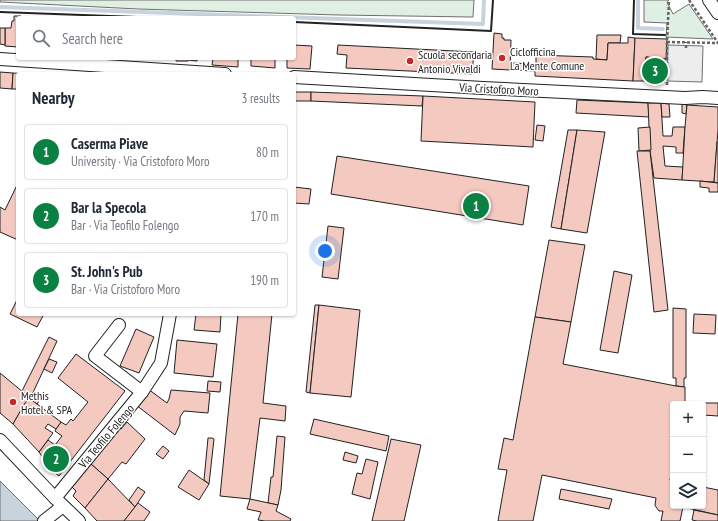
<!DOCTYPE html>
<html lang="en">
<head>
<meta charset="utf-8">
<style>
	body { margin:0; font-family:"PT Sans Narrow",sans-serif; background:#f2f2f3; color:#1f2937 }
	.controls { position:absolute; right:12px; bottom:12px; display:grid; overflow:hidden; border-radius:4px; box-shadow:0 1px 3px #0004 }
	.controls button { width:36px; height:36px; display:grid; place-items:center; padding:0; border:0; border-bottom:1px solid #e0e1e3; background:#fff; color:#1f2937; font:20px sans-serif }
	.you { position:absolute; left:325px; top:251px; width:14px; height:14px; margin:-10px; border:3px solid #fff; border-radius:50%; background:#1a73e8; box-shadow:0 0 0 6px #1a73e833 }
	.badge { display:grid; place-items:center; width:26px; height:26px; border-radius:50%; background:#0b8043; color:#fff; font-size:13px; font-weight:700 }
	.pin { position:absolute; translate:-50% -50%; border:2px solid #fff; box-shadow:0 1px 4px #0006 }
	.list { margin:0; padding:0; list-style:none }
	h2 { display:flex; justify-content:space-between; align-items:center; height:52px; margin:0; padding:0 16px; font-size:17px }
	h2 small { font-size:13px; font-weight:400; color:#747a83 }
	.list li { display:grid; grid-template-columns:26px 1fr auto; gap:12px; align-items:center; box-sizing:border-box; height:56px; margin:0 8px 8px; padding:0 8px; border:1px solid #e0e1e3; border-radius:4px }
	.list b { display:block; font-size:15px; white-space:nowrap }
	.list p { margin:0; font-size:13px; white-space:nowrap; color:#747a83 }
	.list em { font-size:13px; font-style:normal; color:#747a83 }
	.icon { flex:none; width:22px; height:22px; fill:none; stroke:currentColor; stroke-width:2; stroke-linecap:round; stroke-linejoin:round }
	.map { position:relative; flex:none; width:718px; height:521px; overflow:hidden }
	.search { position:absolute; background:#fff; box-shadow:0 1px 3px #0004; left:16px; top:16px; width:280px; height:44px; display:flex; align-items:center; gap:10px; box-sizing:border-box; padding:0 14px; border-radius:4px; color:#747a83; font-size:15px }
	.panel { position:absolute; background:#fff; box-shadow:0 1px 3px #0004; left:16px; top:72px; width:280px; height:244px; border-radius:4px }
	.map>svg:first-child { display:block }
	.green { fill:#e0efe3; stroke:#6f6f6f }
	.parking { fill:#ededed; stroke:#6f6f6f }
	.water { fill:#c7d3dd; stroke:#6f6f6f }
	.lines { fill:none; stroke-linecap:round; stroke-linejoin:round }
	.stream { stroke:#c7d3dd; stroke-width:4 }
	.building { fill:#f3c9c0; stroke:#222 }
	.minor-casing { stroke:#222; stroke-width:14 }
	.path { stroke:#646464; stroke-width:2.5; stroke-dasharray:3 2; stroke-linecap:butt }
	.minor { stroke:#fff; stroke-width:12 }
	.wall { stroke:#222; stroke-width:2 }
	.poi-dot { fill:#c62828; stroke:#fff; stroke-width:1.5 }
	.labels { text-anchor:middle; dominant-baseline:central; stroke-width:3; stroke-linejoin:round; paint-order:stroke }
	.poi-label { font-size:12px; fill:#222; stroke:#fff; text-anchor:start }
	.street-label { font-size:12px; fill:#222; stroke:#fff }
</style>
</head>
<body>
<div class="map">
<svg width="718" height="521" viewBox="0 0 718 521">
	<rect width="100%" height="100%" fill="#fff"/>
	<!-- green -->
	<g class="green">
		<polygon points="0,0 474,0 473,17 339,15 138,9 0,2"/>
		<polygon points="644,0 669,0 667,2 673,14 689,4 713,39 666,37 667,23 644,22"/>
	</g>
	<!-- parking -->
	<polygon class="parking" points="668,45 703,46 702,82 667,81"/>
	<!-- water -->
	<polygon class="water" points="0,481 40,521 0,521"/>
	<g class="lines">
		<!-- stream -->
		<g class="stream">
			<polyline points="638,0 638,28 663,29"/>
			<polyline points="0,7 483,24 484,0"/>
		</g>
	</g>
	<!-- building -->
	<g class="building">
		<polygon points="14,16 21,16 20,18 18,18 18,47 5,46 5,28 11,28 12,21 14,21"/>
		<polygon points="0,28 5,28 5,45 0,44"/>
		<polygon points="494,33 502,34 502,38 504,38 504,40 511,40 510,70 492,69"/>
		<polygon points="597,35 621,35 620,43 608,43 607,60 596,59"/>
		<polygon points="628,37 635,38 633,81 535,76 535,71 510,70 510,63 536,64 536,55 593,57 593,59 607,60 608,43 628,43"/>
		<polygon points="635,38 667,39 666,59 646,57 645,81 633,81"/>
		<polygon points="294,45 312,46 310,69 287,68 287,58 294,58"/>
		<polygon points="338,45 474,52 472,74 346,68 347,55 337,54"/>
		<polygon points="646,57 666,59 665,82 645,81"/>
		<polygon points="162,58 198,58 197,61 188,60 188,61 176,61 176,59"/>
		<polygon points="213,58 238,58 238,67 212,65"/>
		<polygon points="251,58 275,58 275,68 251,66"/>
		<polygon points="0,72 13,73 12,89 0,88"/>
		<polygon points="13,73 28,74 18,74 18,95 18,89 12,89"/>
		<rect x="294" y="92" width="17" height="9"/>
		<polygon points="311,92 423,96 422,106 311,101"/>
		<polygon points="423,96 535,102 533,147 421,141"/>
		<polygon points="577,100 648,103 649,117 576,113"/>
		<polygon points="648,103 661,103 663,136 672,136 673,127 685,127 683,153 676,153 676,147 663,146 665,166 683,167 682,180 654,178 650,151"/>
		<polygon points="661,103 669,104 670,117 662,117"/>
		<polygon points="682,104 687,105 686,114 682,113"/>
		<polygon points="687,105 718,107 718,130 714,182 682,180 685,127"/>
		<polygon points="537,125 545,126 543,141 535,140"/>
		<polygon points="650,127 651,150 639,151 638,128"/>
		<polygon points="568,130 577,130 561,229 551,227"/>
		<polygon points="577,130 605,132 587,233 561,229"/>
		<polygon points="717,142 718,142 718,183 714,182"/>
		<polygon points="637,151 650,151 668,310 654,312"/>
		<polygon points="337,156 529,186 523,225 331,194"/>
		<polygon points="700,181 718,183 718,192 709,192 709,188 700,187"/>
		<polygon points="18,183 18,240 0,232 0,207 5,210"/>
		<polygon points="294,187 311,189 309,204 294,203"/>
		<polygon points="328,226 344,228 338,279 322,277"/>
		<polygon points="549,240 585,245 571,322 535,317"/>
		<polygon points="614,271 632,275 618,353 600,350"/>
		<polygon points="18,298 18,314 44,314 37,327 10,314"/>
		<polygon points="315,305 319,305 310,393 306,392"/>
		<polygon points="319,305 360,310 351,397 310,393"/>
		<polygon points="673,308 686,309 686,378 684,378 684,387 676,386 676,378 673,378"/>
		<polygon points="196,314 221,314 220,332 194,330"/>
		<polygon points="238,314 272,314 263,403 286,406 285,421 260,418 250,499 220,496"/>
		<polygon points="694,314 716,315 715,334 693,333"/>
		<polygon points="535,317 571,322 563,364 676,386 685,387 685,404 673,404 673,465 670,480 673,481 673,506 703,506 703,487 718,490 718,515 683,507 680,521 661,521 663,511 659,511 656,507 655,505 656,498 542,475 533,521 498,521 507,470 498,469 504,438 513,440"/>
		<polygon points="136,329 154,337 139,373 120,366"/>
		<polygon points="49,337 57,341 30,399 29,398 29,397 22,391"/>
		<polygon points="177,340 217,344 213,377 174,373"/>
		<polygon points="76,354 125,391 59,476 51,470 39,452 48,440 55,445 62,436 55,431 56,429 61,422 66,425 71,419 73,421 88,402 58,378"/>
		<polygon points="49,359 57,362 52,373 44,369"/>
		<polygon points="0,373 29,397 13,424 0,413"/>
		<polygon points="208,381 221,382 220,392 207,391"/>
		<polygon points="148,389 167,403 169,399 171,390 210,393 208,413 184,411 180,417 180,424 175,435 136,405"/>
		<polygon points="33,392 41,398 37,404 30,399"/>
		<polygon points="29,398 61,422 56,429 48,424 45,428 53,433 39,452 13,424 21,410 27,414 29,410 23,406"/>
		<polygon points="685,403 718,403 718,416 703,415 703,404 685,404"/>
		<polygon points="314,419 389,436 386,451 310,434"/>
		<polygon points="127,422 145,439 126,464 122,462 108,479 91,464 119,428 121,429"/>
		<polygon points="277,436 285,437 281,490 278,505 268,503 271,477 273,477"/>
		<polygon points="208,438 212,438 214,439 209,484 204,480"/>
		<polygon points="391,439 421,445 404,521 372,521"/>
		<polygon points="163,446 169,451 163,459 156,454"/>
		<polygon points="345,452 358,456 356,463 343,460"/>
		<polygon points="366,459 378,462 370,499 352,494 357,473 362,474"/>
		<polygon points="91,464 108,479 85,508 73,496 76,491 72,487"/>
		<polygon points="189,470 209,484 199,500 178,487"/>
		<polygon points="108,479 135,507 124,521 97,521 85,508"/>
		<polygon points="138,487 145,492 135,507 129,500"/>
		<polygon points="561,489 612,499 609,509 559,499"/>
		<polygon points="250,499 278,505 276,511 291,519 290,521 265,521 258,520 261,512 247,509"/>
		<polygon points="138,503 150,512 144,521 124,521"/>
		<polygon points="694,510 718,515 718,521 697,521 692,520"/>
	</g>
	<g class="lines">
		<!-- minor casing -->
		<g class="minor-casing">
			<g id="minor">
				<polyline points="709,0 718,13"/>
				<polyline points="0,59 225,74"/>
				<polyline points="294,77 483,88 685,98 703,97 718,98"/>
				<polyline points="119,325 95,356 142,392"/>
				<polyline points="0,440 55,498 79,521"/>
				<polyline points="55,498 142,392 161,363 170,314"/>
				<polyline points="44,521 63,506"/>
			</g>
		</g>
		<!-- path -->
		<g class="path">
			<polyline points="689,0 718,43"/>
			<polyline points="667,42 718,43"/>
			<polyline points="686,48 686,42"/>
			<polyline points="667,85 667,42 669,0"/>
		</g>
		<!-- minor -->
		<use href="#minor" class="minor"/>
		<!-- wall -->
		<g class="wall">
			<polyline points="634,0 633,34 665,35"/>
			<polyline points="0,12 165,18"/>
			<polyline points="294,22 491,31 493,0"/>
		</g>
	</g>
	<!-- markers -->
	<g class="poi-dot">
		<circle cx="502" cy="58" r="4"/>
		<circle cx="410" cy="61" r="4"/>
		<circle cx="13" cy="402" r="4"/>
	</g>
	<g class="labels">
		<!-- poi labels -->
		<g class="poi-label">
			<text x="510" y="51">Ciclofficina<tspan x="510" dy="14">La Mente Comune</tspan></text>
			<text x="418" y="54">Scuola secondaria<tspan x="418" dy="14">Antonio Vivaldi</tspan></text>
			<text x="21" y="395">Methis<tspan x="21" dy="14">Hotel &amp; SPA</tspan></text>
		</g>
		<!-- street labels -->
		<g class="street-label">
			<text transform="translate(499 89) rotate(3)">Via Cristoforo Moro</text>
			<text transform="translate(106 436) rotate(-50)">Via Teofilo Folengo</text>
		</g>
	</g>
</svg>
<div class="controls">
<button>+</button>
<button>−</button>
<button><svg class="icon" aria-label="layers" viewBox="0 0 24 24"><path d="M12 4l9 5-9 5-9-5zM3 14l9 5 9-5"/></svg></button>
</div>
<div class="you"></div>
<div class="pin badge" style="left:476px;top:206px">1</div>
<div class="pin badge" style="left:56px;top:459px">2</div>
<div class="pin badge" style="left:655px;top:71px">3</div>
<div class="search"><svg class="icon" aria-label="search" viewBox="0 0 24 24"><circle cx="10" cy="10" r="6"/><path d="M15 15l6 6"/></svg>Search here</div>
<section class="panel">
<h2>Nearby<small>3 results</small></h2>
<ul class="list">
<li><span class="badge">1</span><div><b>Caserma Piave</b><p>University · Via Cristoforo Moro</p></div><em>80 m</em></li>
<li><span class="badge">2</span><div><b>Bar la Specola</b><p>Bar · Via Teofilo Folengo</p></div><em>170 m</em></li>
<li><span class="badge">3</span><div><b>St. John's Pub</b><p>Bar · Via Cristoforo Moro</p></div><em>190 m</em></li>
</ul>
</section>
</div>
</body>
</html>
